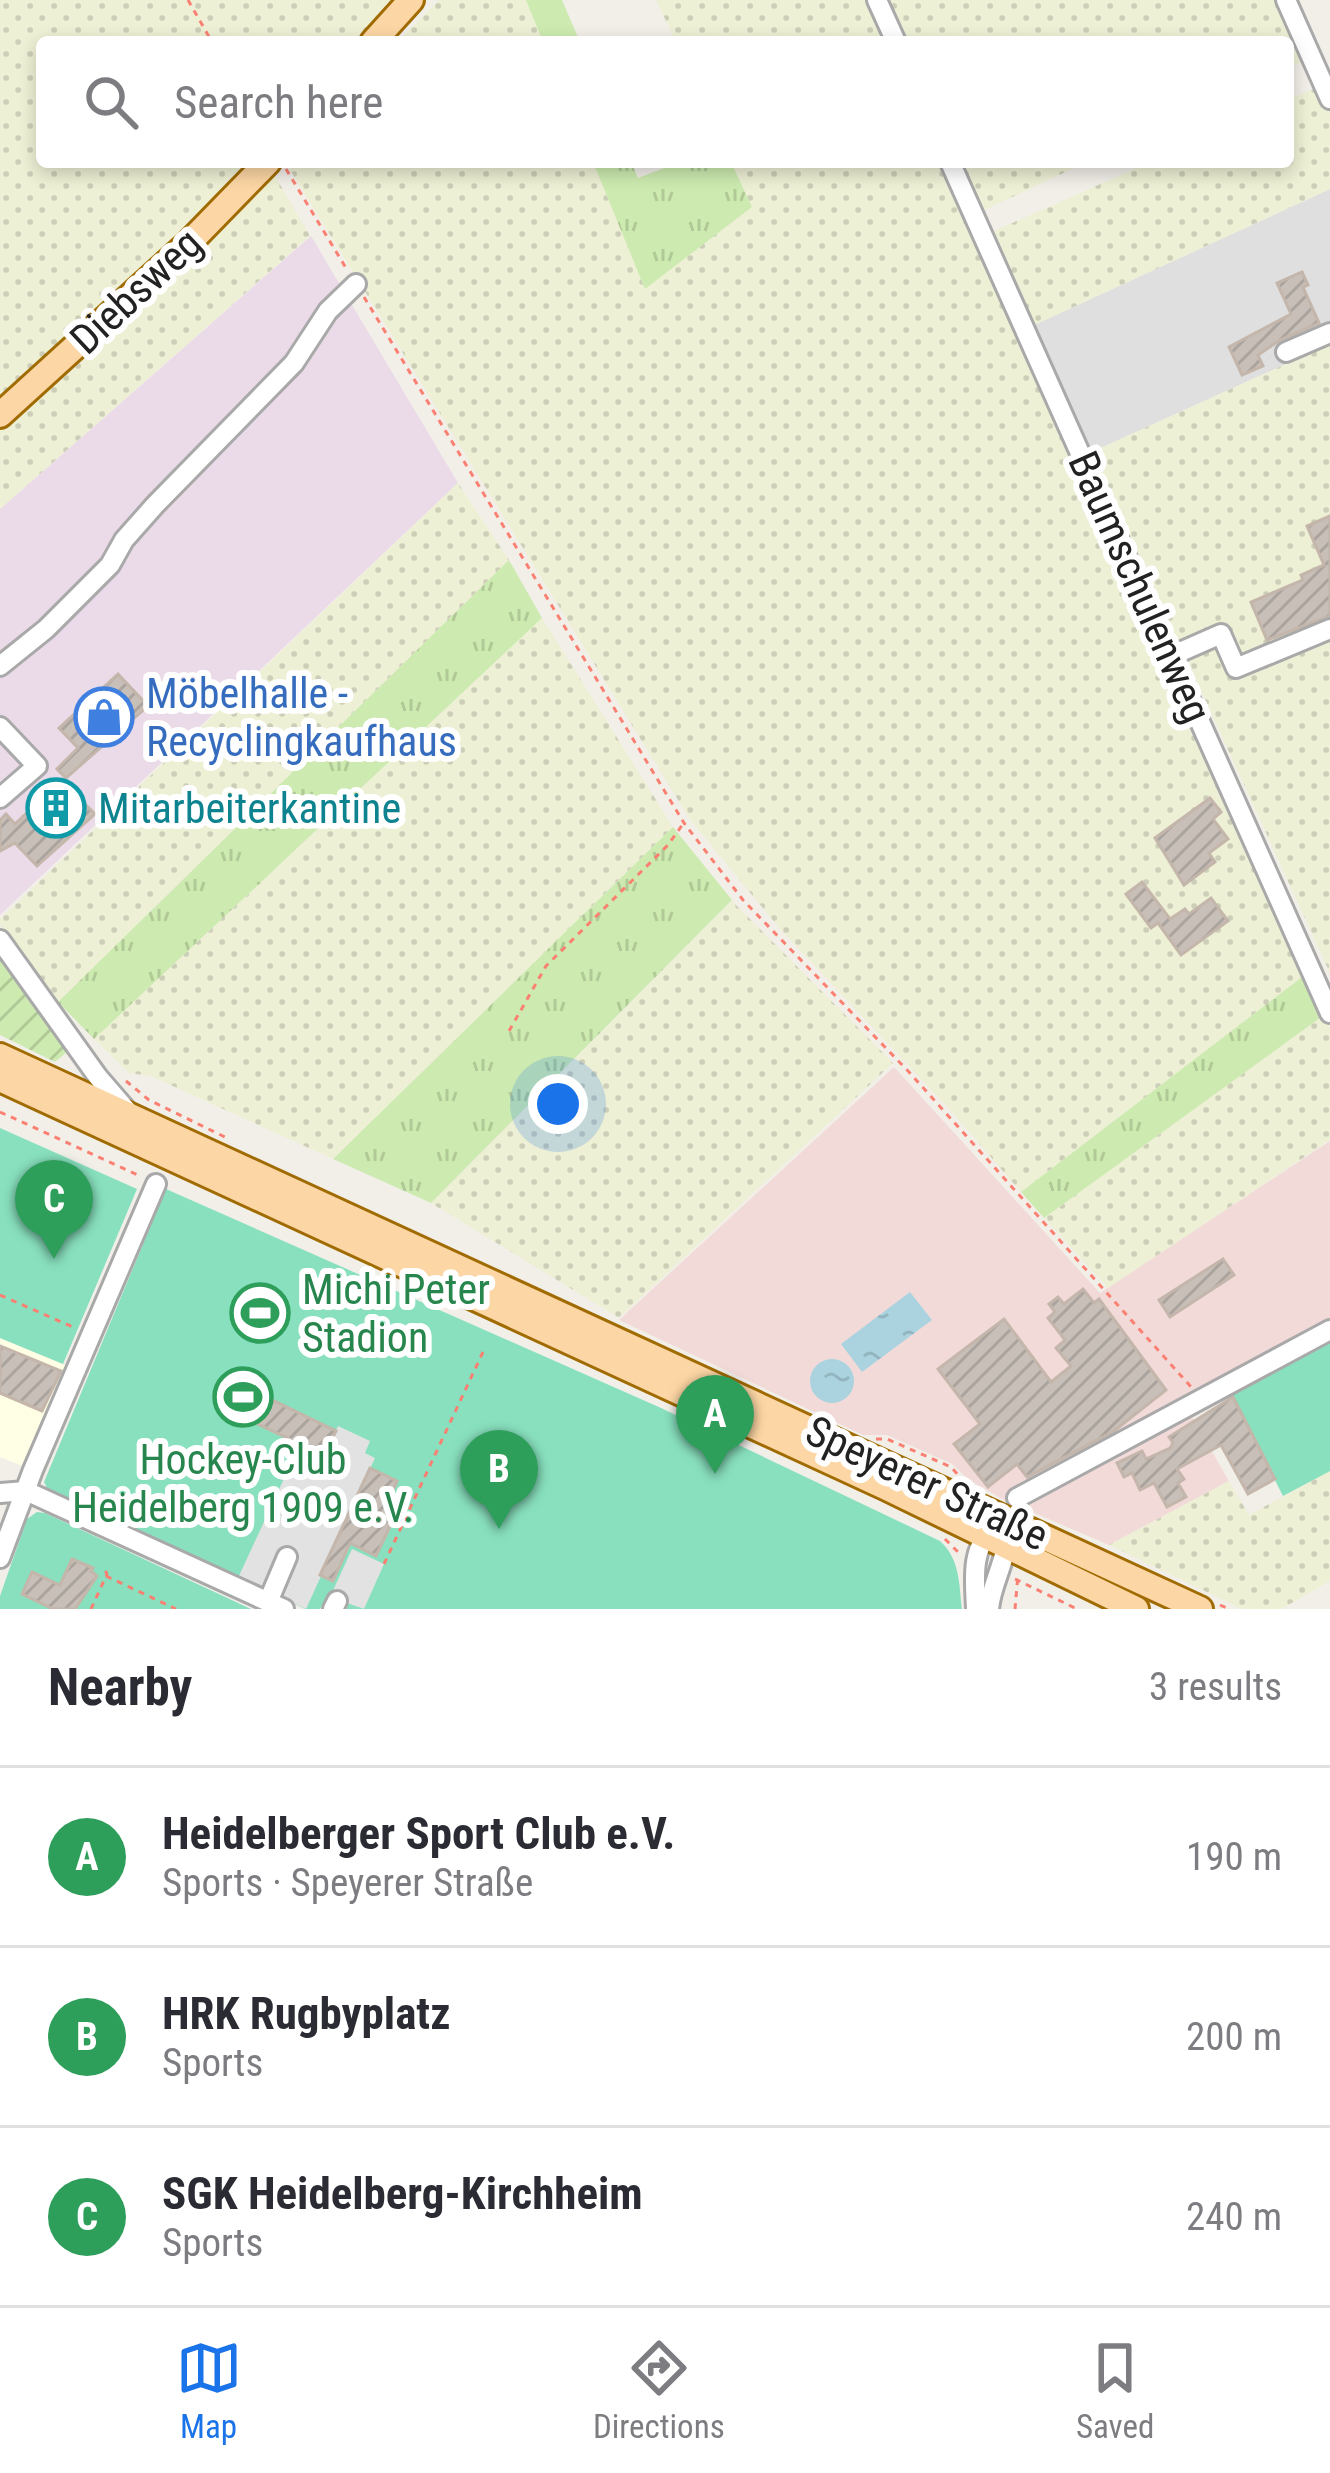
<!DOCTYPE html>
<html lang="en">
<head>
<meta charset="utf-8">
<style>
	body { margin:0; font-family:"Roboto Condensed",sans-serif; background:#f2f2f3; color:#2b2b33 }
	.you { position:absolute; left:558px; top:1104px; width:42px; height:42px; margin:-30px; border:9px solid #fff; border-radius:50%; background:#1a73e8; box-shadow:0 0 0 18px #1a73e833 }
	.badge { display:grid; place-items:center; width:78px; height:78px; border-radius:50%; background:#1a73e8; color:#fff; font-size:39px; font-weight:700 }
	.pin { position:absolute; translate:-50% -99px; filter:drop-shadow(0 3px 6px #0008) }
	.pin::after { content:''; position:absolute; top:63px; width:42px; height:36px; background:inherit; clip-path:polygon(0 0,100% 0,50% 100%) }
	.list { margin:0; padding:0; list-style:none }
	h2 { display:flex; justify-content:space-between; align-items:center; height:156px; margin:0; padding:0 48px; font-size:51px }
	h2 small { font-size:39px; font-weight:400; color:#7c7c81 }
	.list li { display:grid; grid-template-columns:78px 1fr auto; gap:36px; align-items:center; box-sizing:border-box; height:180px; padding:0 48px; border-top:3px solid #e1e1e2 }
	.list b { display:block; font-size:45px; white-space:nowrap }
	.list p { margin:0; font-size:39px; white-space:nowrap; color:#7c7c81 }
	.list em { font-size:39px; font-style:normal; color:#7c7c81 }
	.icon { flex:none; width:66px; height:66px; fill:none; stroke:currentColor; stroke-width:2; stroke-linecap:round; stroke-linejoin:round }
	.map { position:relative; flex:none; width:1330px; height:1609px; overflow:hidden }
	.search { position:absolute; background:#fff; box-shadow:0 6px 18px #0003; left:36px; right:36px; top:36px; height:132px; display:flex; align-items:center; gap:30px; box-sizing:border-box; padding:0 42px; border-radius:12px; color:#7c7c81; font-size:45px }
	.sheet { height:696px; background:#fff }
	nav { display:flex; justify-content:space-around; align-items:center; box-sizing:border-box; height:168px; border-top:3px solid #e1e1e2; background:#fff; font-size:33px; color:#7c7c81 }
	nav a { display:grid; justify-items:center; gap:6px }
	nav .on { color:#1a73e8 }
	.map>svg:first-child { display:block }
	.residential { fill:#e0dfdf }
	.commercial { fill:#f2dad9 }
	.industrial { fill:#ebdbe8 }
	.education { fill:#ffffe5 }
	.farmland { fill:url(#farmland-dots) }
	.grass { fill:url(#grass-tufts) }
	.garden { fill:url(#garden-furrows) }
	.pitch { fill:#88e0be }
	.parking { fill:#e2e2e2 }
	.water { fill:url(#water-ripples) }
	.building { fill:url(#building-hatch); stroke:#c4b6ab; stroke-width:3 }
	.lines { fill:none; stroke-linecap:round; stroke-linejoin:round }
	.minor-casing { stroke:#a9a9a9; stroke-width:24 }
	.major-casing { stroke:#a06b00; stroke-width:30 }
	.path { stroke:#fa8072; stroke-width:3; stroke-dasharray:6 6; stroke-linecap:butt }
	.minor { stroke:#fff; stroke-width:18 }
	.major { stroke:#fcd6a4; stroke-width:24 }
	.labels { text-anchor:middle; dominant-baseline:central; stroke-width:12; stroke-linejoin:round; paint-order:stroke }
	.street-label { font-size:42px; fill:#222; stroke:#fff }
	.shop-label { font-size:42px; fill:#366cbe; stroke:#fff; text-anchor:start }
	.culture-label { font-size:42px; fill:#0d838f; stroke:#fff; text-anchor:start }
	.leisure-label { font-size:42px; fill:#27864d; stroke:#fff; text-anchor:start }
</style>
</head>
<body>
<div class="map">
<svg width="1330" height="1609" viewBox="0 0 1330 1609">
	<defs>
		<pattern id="farmland-dots" width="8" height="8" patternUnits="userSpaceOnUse" patternTransform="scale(3)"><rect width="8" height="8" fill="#eef0d5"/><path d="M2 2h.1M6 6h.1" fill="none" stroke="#ccceb7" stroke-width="1.8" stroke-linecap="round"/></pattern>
		<pattern id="grass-tufts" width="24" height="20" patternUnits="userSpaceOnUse" patternTransform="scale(3)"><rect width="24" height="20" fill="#cdebb0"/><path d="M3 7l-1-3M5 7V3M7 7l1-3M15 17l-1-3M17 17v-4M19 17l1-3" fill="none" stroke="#b0c997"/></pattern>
		<pattern id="garden-furrows" width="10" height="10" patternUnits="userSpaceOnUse" patternTransform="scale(3)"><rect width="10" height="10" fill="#cdebb0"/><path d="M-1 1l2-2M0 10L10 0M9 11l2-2" fill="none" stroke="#b0c997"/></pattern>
		<pattern id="water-ripples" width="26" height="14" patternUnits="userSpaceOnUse" patternTransform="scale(3)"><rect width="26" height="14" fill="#aad3df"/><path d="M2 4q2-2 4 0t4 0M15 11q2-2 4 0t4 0" fill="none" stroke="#92b5bf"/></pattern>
		<pattern id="building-hatch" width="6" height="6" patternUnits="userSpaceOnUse" patternTransform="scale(3)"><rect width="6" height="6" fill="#c7bfb8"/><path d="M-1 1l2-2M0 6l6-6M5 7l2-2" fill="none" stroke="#aba49e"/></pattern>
	</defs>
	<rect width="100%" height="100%" fill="#f2efe9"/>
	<!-- residential -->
	<polygon class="residential" points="1330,189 1330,344 1092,452 1032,326"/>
	<!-- commercial -->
	<polygon class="commercial" points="894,1067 1100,1293 1330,1141 1330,1324 1183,1401 1229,1481 1109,1545 1004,1500 969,1480 952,1464 887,1435 863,1435 619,1320"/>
	<!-- industrial -->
	<polygon class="industrial" points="311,236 458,483 0,915 0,509"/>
	<!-- education -->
	<polygon class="education" points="0,1338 72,1368 30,1469 0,1457"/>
	<!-- farmland -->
	<g class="farmland">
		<polygon points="0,0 391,0 354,42 42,42 42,162 247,162 194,221 57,350 0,397"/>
		<polygon points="439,0 526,0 543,42 397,42"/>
		<polygon points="656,0 869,0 888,42 676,42"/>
		<polygon points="886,0 1279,0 1306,60 1288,68 1288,42 904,42"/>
		<polygon points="1318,87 1330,112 1330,189 1032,326 990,233 1150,162 1288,162 1288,100"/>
		<polygon points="290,162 593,162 645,288 752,207 731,162 942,162 1306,974 1021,1192 951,1111 780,929 691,821 287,165"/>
		<polygon points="958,162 1087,162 980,212"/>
		<polygon points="275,176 310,236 0,509 0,430 69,373"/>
		<polygon points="1330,344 1330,973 1092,452"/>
		<polygon points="458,483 509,560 58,1002 0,925 0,919"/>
		<polygon points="542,618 673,827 333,1159 151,1076 129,1073 94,1039"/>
		<polygon points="732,901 893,1063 619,1318 431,1203"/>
		<polygon points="1324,1015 1330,1027 1330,1140 1108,1288 1044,1218"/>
		<polygon points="1330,1471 1330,1581 1281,1609 1242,1609 1109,1545 1229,1481 1249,1515"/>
	</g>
	<!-- grass -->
	<g class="grass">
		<polygon points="526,0 562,0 580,42 543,42"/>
		<polygon points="593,162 631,162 638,178 680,162 731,162 752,207 645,289"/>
		<polygon points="509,560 542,618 94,1039 58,1002"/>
		<polygon points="673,827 732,900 431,1203 333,1159"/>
		<polygon points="1306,974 1324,1015 1044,1218 1021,1192"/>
	</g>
	<!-- garden -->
	<polygon class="garden" points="0,949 67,1052 55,1062 0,1035"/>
	<!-- pitch -->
	<g class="pitch">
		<polygon points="0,1128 137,1189 63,1364 0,1338"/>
		<path d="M166,1189L661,1408L940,1541C960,1559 959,1584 962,1609H334L323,1604L320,1609H305L285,1600L282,1590L269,1584L261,1589L50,1494L44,1482Z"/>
		<polygon points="1330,1339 1330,1471 1283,1496 1230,1391"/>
		<polygon points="37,1512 45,1513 251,1609 0,1609 0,1596 27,1519"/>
	</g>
	<!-- parking -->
	<g class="parking">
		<polygon points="338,1426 370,1441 365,1453 375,1458 306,1609 285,1600 282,1590 269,1584 261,1589 238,1578 294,1457 311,1464 324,1456"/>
		<polygon points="352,1549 384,1564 364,1609 330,1597"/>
	</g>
	<!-- water -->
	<g class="water">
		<polygon points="910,1292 932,1320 862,1372 841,1344"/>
		<circle cx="832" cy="1381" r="22"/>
	</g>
	<!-- building -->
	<g class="building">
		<polygon points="1302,272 1308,285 1303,287 1319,323 1280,340 1258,355 1263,366 1242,375 1229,347 1291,314 1277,283"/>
		<polygon points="1330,516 1330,616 1267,640 1251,602 1303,580 1301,575 1324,565 1307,526"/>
		<polygon points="118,674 148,706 66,778 57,769 78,748 59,728"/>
		<polygon points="41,788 52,800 61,793 77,812 85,804 95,814 37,866 15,843 0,851 0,820 6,814 15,824 35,805 29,798"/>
		<polygon points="1210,798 1221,812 1213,819 1228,839 1209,853 1215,862 1184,885 1155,838"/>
		<polygon points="1142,882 1170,919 1185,909 1189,914 1211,898 1228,921 1181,955 1158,923 1151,928 1126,894"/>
		<polygon points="1223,1259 1234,1275 1170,1317 1159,1300"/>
		<polygon points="1083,1289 1094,1303 1099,1299 1166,1390 1114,1431 1027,1477 1017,1464 988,1487 954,1444 980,1424 938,1369 1004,1319 1051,1382 1071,1366 1056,1348 1065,1340 1048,1318 1055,1312 1049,1304 1058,1297 1064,1304"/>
		<polygon points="0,1346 61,1371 42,1411 0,1393"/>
		<polygon points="250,1395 260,1400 262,1395 336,1431 324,1455 249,1420 252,1415 243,1411"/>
		<polygon points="1233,1397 1275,1479 1248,1494 1221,1445 1177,1469 1184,1479 1178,1483 1186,1497 1167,1507 1154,1483 1140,1490 1132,1473 1124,1477 1117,1463 1142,1451 1146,1459 1170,1448 1173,1443 1169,1437"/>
		<polygon points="370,1468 397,1481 392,1493 403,1499 376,1556 350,1543 333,1581 320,1575"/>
		<polygon points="72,1559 93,1568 91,1571 97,1576 75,1609 53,1609 22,1594 32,1572 60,1585"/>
	</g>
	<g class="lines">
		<!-- minor casing -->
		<g class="minor-casing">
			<g id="minor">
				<polyline points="877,0 896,42"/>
				<polyline points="1286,0 1330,99"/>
				<polyline points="950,162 1330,1013"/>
				<polyline points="1286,352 1330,333"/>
				<polyline points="1171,656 1221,634 1236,668 1330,629"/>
				<polyline points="0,666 46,629 110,565 124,540 155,505 294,363 328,311 356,284"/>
				<polyline points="0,727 37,766 0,798"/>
				<polyline points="0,940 98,1077 130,1114"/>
				<polyline points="0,1493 26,1491 284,1609"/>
				<polyline points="1017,1498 1330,1330"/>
				<polyline points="0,1558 33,1470 156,1184"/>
				<polyline points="268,1602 287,1557"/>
				<polyline points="333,1609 337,1601"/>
				<path d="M976,1609C975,1582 970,1548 993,1530"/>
				<path d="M989,1609C991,1584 1007,1561 1006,1536"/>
			</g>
		</g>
		<!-- major casing -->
		<g class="major-casing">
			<g id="major">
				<polyline points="373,42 411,0"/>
				<polyline points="0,415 190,242 268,162"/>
				<polyline points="0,1056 1200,1609"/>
				<polyline points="0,1079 885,1487 1136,1609"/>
			</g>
		</g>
		<!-- path -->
		<g class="path">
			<polyline points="188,0 212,42"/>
			<polyline points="286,169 346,268"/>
			<polyline points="364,297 684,823 743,900 909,1072 1192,1388"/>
			<polyline points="509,1031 546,966 668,845 683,824"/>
			<polyline points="126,1081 149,1100 227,1138"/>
			<polyline points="0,1112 140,1176"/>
			<polyline points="0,1295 75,1328"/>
			<polyline points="876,1439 887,1439 951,1467 959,1476"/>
			<polyline points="945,1539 959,1553"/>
			<polyline points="384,1564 483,1352"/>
			<polyline points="106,1576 176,1609"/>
			<polyline points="1015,1579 1077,1609"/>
			<polyline points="1220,1605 1229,1609"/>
			<polyline points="91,1609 107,1574 103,1566"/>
			<polyline points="1015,1609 1018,1574"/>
		</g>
		<!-- minor -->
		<use href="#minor" class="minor"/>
		<!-- major -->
		<use href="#major" class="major"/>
	</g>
	<!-- icons -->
	<defs>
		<g id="shop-ring" transform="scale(3)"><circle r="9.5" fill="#fff" stroke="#3f7fe0" stroke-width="1.5"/><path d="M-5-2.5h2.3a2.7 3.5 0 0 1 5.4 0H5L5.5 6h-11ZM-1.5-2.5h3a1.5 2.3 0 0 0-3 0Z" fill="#3f7fe0"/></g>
		<g id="building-ring" transform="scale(3)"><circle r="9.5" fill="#fff" stroke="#0f9aa8" stroke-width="1.5"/><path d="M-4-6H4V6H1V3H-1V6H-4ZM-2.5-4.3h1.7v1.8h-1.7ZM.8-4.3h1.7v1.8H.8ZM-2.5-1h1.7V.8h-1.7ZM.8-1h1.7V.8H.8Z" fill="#0f9aa8"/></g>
		<g id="stadium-ring" transform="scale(3)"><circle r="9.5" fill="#fff" stroke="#2e9e5b" stroke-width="1.5"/><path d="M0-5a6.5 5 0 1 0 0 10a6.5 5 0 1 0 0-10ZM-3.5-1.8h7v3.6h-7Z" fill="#2e9e5b"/></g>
	</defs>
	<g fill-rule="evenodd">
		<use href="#shop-ring" x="104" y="717"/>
		<use href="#building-ring" x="56" y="808"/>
		<use href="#stadium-ring" x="260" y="1313"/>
		<use href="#stadium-ring" x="243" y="1397"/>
	</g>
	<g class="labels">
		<!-- street labels -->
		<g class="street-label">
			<text transform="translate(136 291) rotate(-43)">Diebsweg</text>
			<text transform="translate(1140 587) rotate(66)">Baumschulenweg</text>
			<text transform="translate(927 1483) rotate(25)">Speyerer Straße</text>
		</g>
		<!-- shop labels -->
		<g class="shop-label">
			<text x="146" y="693">Möbelhalle -<tspan x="146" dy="48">Recyclingkaufhaus</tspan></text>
		</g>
		<!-- culture labels -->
		<g class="culture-label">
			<text x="98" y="808">Mitarbeiterkantine</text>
		</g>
		<!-- leisure labels -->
		<g class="leisure-label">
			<text x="302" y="1289">Michi Peter<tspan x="302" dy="48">Stadion</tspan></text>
			<text x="243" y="1459" text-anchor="middle">Hockey-Club<tspan x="243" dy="48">Heidelberg 1909 e.V.</tspan></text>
		</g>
	</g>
</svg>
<div class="you"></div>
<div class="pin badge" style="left:715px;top:1474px;background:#2e9e5b">A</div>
<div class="pin badge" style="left:499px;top:1529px;background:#2e9e5b">B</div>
<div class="pin badge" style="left:54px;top:1259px;background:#2e9e5b">C</div>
<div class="search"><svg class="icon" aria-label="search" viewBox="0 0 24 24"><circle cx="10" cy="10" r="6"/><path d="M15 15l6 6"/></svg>Search here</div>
</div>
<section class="sheet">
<h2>Nearby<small>3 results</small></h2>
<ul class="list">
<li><span class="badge" style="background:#2e9e5b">A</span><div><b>Heidelberger Sport Club e.V.</b><p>Sports · Speyerer Straße</p></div><em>190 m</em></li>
<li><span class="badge" style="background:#2e9e5b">B</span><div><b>HRK Rugbyplatz</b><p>Sports</p></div><em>200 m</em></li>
<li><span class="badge" style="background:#2e9e5b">C</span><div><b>SGK Heidelberg-Kirchheim</b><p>Sports</p></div><em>240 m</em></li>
</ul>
</section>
<nav>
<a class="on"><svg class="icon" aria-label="map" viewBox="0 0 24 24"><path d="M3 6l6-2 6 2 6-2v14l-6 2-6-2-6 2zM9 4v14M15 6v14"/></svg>Map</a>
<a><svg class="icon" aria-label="directions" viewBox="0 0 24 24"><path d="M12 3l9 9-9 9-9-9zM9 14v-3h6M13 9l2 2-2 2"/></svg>Directions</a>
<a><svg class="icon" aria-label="saved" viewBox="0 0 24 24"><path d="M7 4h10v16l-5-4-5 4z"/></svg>Saved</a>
</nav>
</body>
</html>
